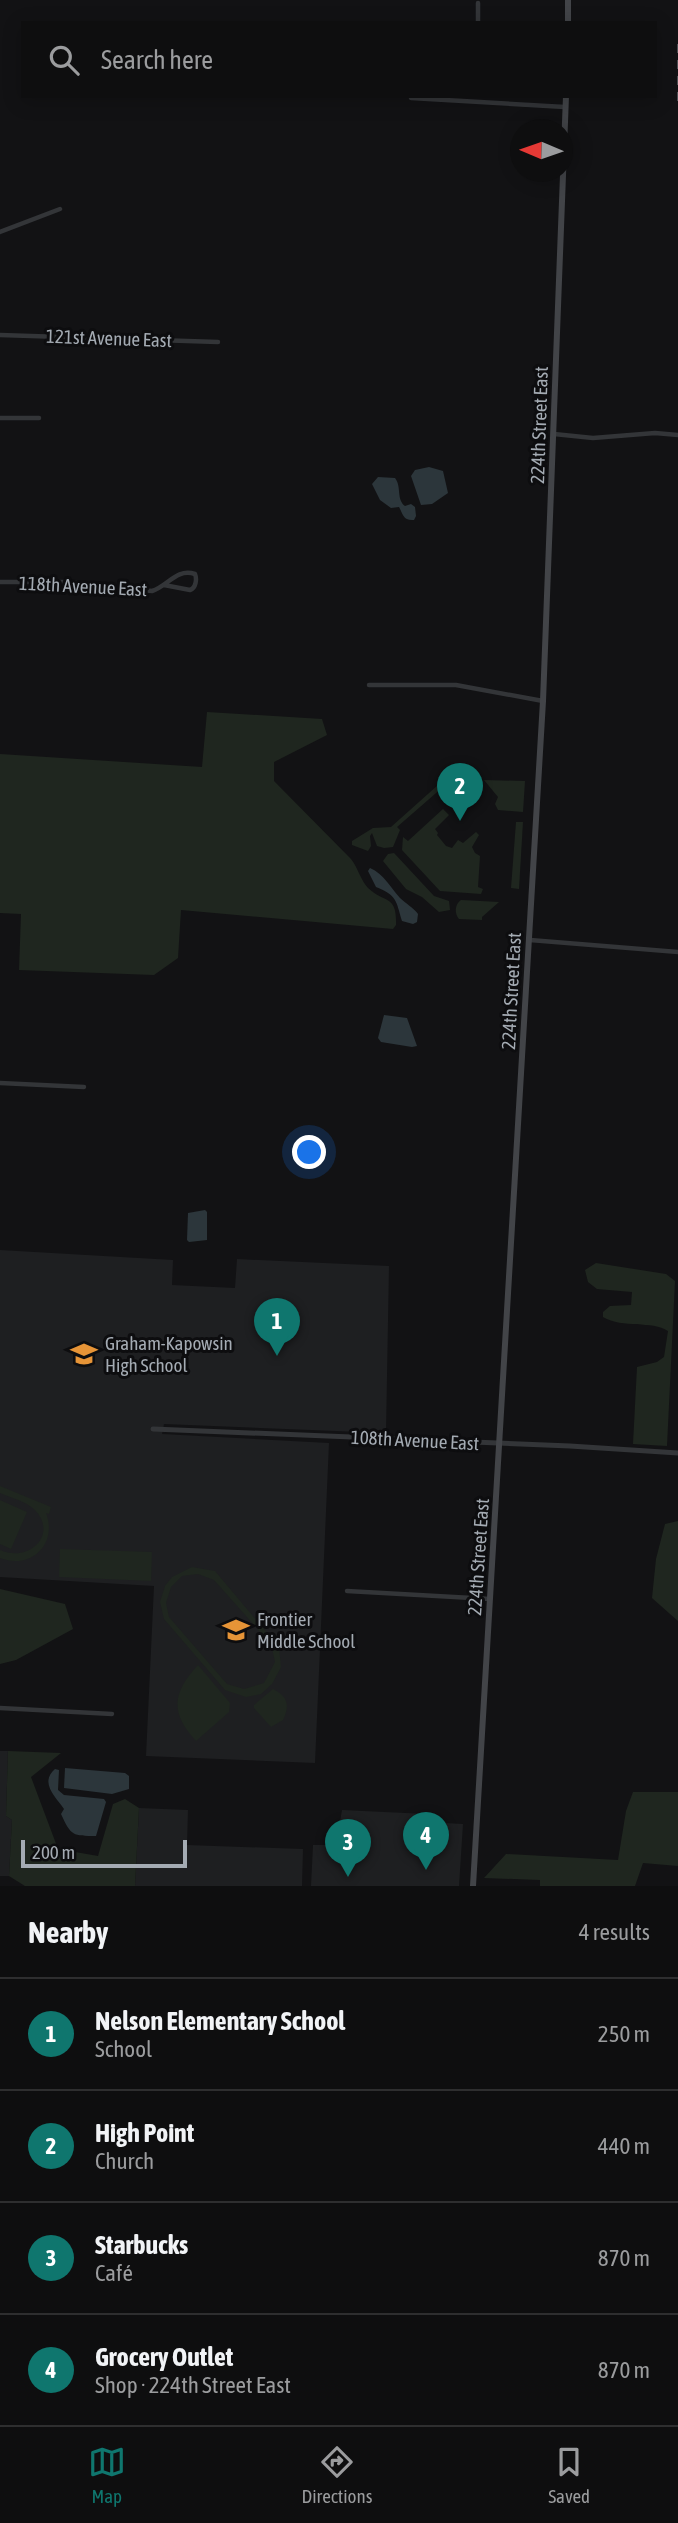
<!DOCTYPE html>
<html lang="en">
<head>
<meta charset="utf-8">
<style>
	body { margin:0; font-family:"Asap Condensed",sans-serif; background:#1c1c1d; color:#f1f3f6 }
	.compass { position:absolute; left:510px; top:119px; width:63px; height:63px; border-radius:50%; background:#0e0e0f; box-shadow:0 4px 18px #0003; rotate:272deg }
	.scale { position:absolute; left:21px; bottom:18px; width:166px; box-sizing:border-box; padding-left:7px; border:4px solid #a4abb3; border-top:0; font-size:19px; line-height:24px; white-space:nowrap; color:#a4abb3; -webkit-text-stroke:5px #0d0d0f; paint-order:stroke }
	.you { position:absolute; left:310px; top:1153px; width:24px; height:24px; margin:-18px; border:5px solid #fff; border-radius:50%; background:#1a73e8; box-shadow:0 0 0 10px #1a73e833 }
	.badge { display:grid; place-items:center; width:46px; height:46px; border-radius:50%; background:#0f766e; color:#fff; font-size:23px; font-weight:700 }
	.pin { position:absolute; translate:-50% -58px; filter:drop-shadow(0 2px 4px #0008) }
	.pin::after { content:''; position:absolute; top:37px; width:24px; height:21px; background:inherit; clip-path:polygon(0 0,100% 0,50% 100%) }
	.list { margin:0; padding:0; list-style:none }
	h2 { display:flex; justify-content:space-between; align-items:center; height:91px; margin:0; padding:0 28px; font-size:30px }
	h2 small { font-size:23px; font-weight:400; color:#9b9c9e }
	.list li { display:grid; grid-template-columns:46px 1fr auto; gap:21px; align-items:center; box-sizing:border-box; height:112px; padding:0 28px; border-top:2px solid #2e2e2f }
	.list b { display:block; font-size:26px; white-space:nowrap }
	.list p { margin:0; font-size:23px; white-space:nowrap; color:#9b9c9e }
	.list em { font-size:23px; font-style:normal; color:#9b9c9e }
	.icon { flex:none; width:38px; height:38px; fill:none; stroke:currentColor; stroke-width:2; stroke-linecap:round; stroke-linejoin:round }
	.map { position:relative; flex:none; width:678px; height:1886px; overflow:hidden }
	.search { position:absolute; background:#0e0e0f; box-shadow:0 4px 18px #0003; left:21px; right:21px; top:21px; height:77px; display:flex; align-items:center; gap:18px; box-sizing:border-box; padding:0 24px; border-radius:0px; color:#9b9c9e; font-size:26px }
	.sheet { height:539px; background:#0e0e0f }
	nav { display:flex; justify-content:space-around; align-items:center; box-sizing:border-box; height:98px; border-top:2px solid #2e2e2f; background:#0e0e0f; font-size:19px; color:#9b9c9e }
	nav a { display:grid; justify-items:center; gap:4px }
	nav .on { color:#0f766e }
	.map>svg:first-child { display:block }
	.built { fill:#1e1f21 }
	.green { fill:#1f261f; fill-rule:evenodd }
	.water { fill:#2c363b }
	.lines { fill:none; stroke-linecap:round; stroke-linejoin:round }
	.minor { stroke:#333538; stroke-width:4.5 }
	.tertiary { stroke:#333538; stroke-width:5 }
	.secondary { stroke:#424448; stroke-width:6 }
	.rail { stroke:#4b4d51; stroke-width:2; stroke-dasharray:9 7; stroke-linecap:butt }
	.labels { text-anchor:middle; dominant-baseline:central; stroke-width:6; stroke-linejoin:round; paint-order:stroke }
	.street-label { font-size:19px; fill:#a4abb3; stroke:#0d0d0f }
	.poi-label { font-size:19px; fill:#a4abb3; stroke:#0d0d0f; text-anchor:start }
</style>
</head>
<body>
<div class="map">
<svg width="678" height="1886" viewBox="0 0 678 1886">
	<rect width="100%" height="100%" fill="#121214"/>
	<!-- built -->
	<g class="built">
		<polygon points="0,1250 173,1260 172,1285 235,1288 237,1259 389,1266 386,1433 164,1424 162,1434 329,1443 315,1763 146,1756 154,1586 0,1577"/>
		<polygon points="0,1751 8,1751 6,1816 12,1820 9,1876 0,1876"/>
		<polygon points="139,1808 188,1810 187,1845 303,1849 302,1886 135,1886"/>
		<polygon points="342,1810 427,1814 427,1822 463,1824 459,1886 311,1886 313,1845 336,1845"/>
	</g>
	<!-- green -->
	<g class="green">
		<path d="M207,712L322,719L327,735L274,762V781L351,859C358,868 361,881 368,888C385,904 397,894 396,925L393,929L181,910L178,958L154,975L19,970L21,914L0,913V754L202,767Z"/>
		<polygon points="447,777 451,780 397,827 400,830 393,847 384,848 377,846 372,833 370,836 371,846 368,851 352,845 352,841 373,828 391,827"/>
		<polygon points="484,780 525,781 523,812 498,810 495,804 498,797"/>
		<polygon points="443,809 449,815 435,829 438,833 437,835 446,846 452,848 458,840 463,843 476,832 479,835 472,847 475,853 480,856 478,887 483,889 481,894 440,891 402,850 403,837 408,841"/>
		<polygon points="516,822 523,822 519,889 511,888"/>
		<polygon points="394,853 434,896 449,901 450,910 439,912 422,897 406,889 383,861 388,854"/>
		<path d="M461,900L499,902L482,917V920L459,919C454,913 455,904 461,900Z"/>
		<path d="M596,1263L666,1274L675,1281L667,1446L633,1444L637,1367L657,1362L664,1357L668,1331C652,1320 623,1329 603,1317V1312L610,1306L631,1305L632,1292L597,1289L588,1282L585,1270Z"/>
		<path d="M0,1486L51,1507L49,1514L46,1513C58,1544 31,1570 0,1558V1550C30,1563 58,1534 35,1510C26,1501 11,1498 0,1493Z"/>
		<polygon points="0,1500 27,1512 11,1549 0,1544"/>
		<polygon points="678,1521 678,1621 652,1598 656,1559 665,1524"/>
		<polygon points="60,1549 152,1552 151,1581 59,1577"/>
		<path d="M192,1567L215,1571L279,1647L281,1667L279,1671L272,1684L261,1694L246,1697L225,1690L164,1619L160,1602L165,1586L172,1577ZM198,1574L214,1580L271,1644L275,1662L264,1683L244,1689L227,1684L169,1617L166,1603L171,1587L182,1576Z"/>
		<polygon points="0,1589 65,1604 73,1629 16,1660 0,1664"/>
		<path d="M198,1665L230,1703L229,1712L196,1741C170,1713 172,1693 198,1665Z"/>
		<path d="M273,1689C288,1697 290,1705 283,1720L271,1727L254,1708V1705Z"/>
		<polygon points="8,1751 61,1753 31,1777 58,1849 98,1856 113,1804 125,1799 139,1808 135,1886 25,1886 9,1876 12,1820 6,1816"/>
		<polygon points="633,1792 678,1792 678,1866 643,1863 635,1886 540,1886 540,1880 484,1878 506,1854 618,1860 626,1811"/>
	</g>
	<!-- water -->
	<g class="water">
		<polygon points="429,467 443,471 448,493 432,504 421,505 411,476 415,470"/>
		<path d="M378,477L395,478C402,487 396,499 405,506L411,504L415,507L416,516L414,520C403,521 403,514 399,507L391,508L380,500L372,484Z"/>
		<path d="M370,868C384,874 390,887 400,898C406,904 413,907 418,914L417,922L413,924L402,921C396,901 397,895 376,887L368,871Z"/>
		<polygon points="384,1015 407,1018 417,1046 412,1047 381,1042 378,1038"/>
		<polygon points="205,1210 207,1212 207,1240 189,1242 187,1240 188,1213"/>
		<polygon points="65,1768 125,1773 129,1776 129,1789 112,1794 64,1788"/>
		<path d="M55,1769L59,1770L58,1790L64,1795L104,1799L106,1802L96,1836C73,1836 71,1836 61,1814L64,1809C56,1797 39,1783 55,1769Z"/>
	</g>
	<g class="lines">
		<!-- minor -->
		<g class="minor">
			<polyline points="478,23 478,3"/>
			<polyline points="411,98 565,107"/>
			<polyline points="0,232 60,209"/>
			<polyline points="0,335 218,342"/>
			<polyline points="0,418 39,418"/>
			<polyline points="554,434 593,438 655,433 678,435"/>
			<path d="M0,582H68L152,591C168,586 176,568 195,574C197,579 196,588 190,590L164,585"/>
			<polyline points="369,685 456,685 543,701"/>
			<polyline points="530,940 678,952"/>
			<polyline points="0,1083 84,1087"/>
			<polyline points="347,1591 490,1599"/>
			<polyline points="0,1708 112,1714"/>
		</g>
		<!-- tertiary -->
		<polyline class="tertiary" points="153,1429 570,1446 678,1453"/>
		<!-- secondary -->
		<g class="secondary">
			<polyline points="568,23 568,0"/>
			<polyline points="473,1886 543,701 566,96"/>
		</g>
		<!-- rail -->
		<polyline class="rail" points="678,44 678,106"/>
	</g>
	<!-- icons -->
	<defs>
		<g id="school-bare" transform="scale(2.1)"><path d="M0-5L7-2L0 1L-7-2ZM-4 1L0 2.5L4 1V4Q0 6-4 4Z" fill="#e69437" stroke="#0d0d0f" stroke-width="2.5" paint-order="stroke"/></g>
	</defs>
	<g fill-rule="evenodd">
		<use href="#school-bare" x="84" y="1354"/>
		<use href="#school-bare" x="236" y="1630"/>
	</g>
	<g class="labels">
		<!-- street labels -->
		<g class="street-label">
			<text transform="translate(109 338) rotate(2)">121st Avenue East</text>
			<text transform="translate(539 425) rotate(-88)">224th Street East</text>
			<text transform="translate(83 586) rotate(3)">118th Avenue East</text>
			<text transform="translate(511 991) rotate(-87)">224th Street East</text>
			<text transform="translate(415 1440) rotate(3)">108th Avenue East</text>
			<text transform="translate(478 1557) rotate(-86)">224th Street East</text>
		</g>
		<!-- poi labels -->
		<g class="poi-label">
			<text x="105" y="1343">Graham-Kapowsin<tspan x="105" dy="22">High School</tspan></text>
			<text x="257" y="1619">Frontier<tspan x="257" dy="22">Middle School</tspan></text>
		</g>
	</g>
</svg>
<svg class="compass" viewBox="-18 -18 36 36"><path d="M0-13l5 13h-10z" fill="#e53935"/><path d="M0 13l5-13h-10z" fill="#9b9c9e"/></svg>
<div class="scale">200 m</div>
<div class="you"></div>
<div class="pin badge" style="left:277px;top:1356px">1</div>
<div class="pin badge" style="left:460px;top:821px">2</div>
<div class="pin badge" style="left:348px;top:1877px">3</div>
<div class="pin badge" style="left:426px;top:1870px">4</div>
<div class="search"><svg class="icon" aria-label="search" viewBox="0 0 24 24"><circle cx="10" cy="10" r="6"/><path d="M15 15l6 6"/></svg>Search here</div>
</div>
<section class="sheet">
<h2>Nearby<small>4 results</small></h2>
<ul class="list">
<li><span class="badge">1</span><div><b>Nelson Elementary School</b><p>School</p></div><em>250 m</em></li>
<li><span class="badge">2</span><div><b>High Point</b><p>Church</p></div><em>440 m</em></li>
<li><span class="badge">3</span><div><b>Starbucks</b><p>Café</p></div><em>870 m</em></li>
<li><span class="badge">4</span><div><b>Grocery Outlet</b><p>Shop · 224th Street East</p></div><em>870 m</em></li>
</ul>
</section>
<nav>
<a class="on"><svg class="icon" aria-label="map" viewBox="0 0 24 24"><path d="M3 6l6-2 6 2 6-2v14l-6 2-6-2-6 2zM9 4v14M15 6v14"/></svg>Map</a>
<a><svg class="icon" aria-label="directions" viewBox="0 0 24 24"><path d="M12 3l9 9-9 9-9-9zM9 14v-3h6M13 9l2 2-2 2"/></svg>Directions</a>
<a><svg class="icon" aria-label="saved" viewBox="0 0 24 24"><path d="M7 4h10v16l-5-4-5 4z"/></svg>Saved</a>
</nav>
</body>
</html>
